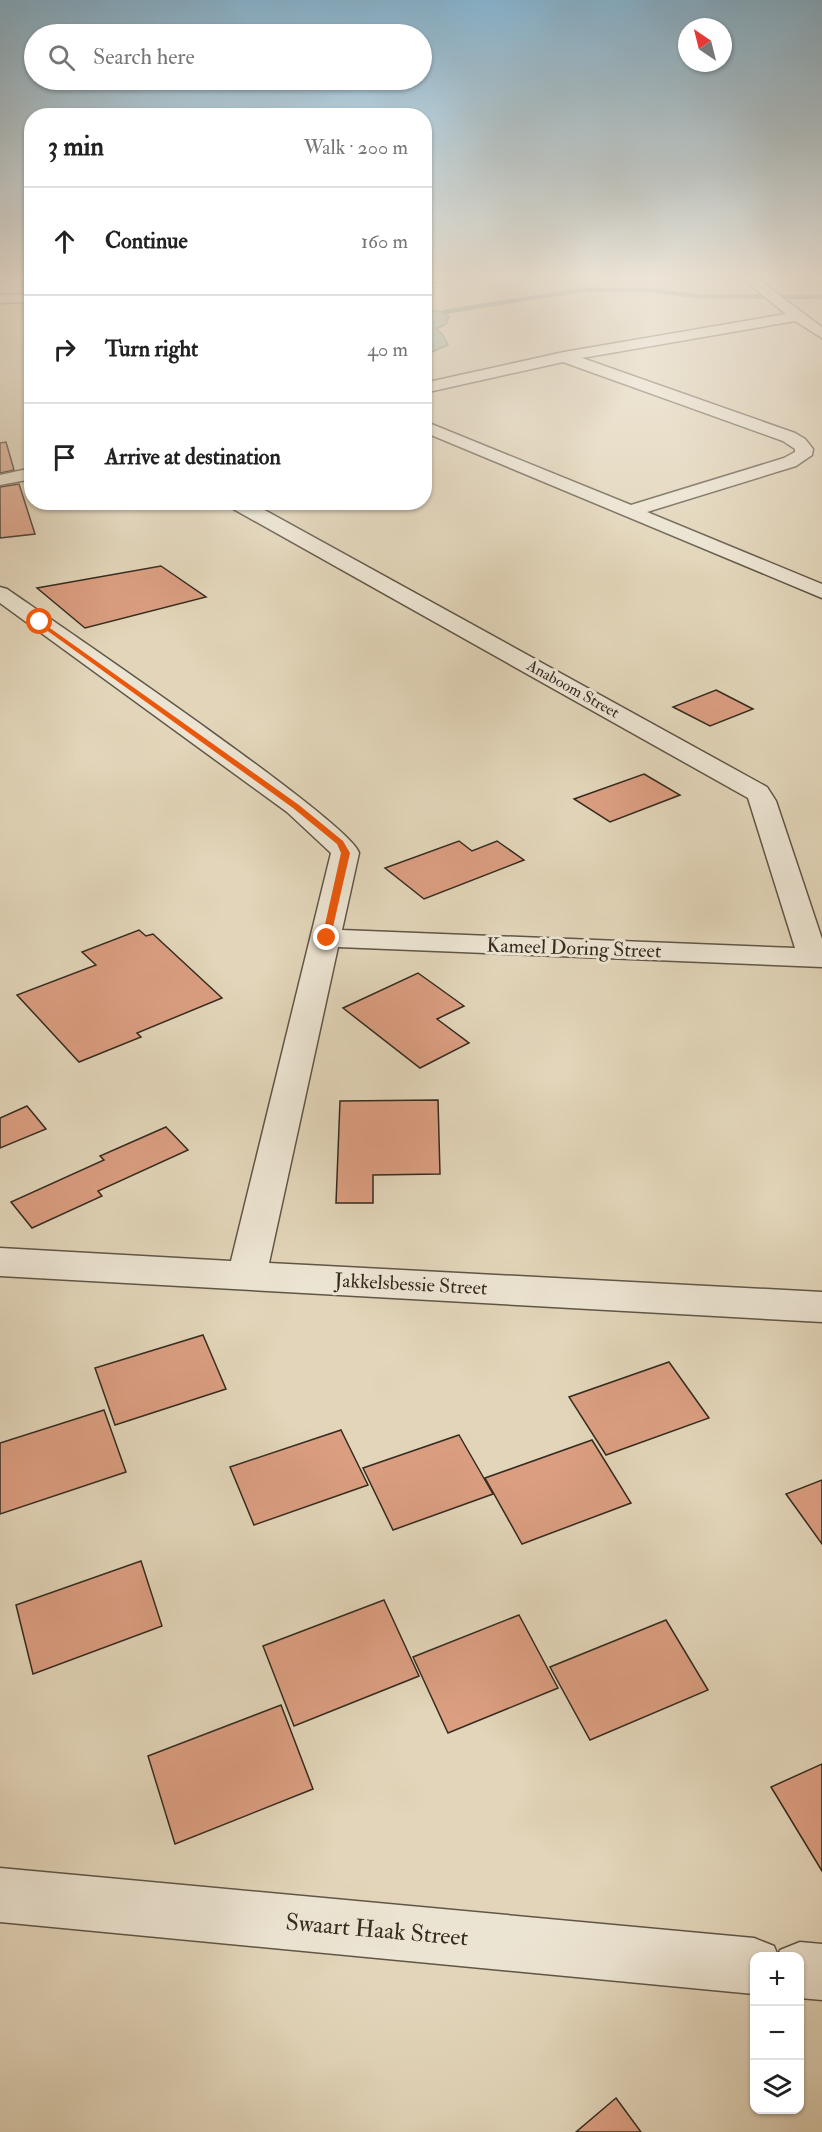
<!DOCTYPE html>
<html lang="en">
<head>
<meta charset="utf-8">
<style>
	body { margin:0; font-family:"IM FELL Double Pica",serif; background:#f6f6f6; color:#222 }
	.controls { position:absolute; right:18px; bottom:18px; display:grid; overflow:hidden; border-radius:12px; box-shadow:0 2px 4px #0004 }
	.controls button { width:54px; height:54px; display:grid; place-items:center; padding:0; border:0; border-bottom:2px solid #e0e0e0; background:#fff; color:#222; font:30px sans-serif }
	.compass { position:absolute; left:678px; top:18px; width:54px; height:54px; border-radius:50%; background:#fff; box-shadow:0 2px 4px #0004; rotate:325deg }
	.stop { position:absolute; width:18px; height:18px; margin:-14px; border:4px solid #ea580c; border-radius:50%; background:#fff }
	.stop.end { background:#ea580c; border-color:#fff; box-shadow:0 2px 6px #0008 }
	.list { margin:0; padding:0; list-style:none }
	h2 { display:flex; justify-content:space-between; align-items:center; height:78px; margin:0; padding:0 24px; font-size:26px }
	h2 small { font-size:20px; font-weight:400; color:#767676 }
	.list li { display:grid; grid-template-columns:39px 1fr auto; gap:18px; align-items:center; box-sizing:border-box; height:108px; padding:0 24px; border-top:2px solid #e0e0e0 }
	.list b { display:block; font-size:22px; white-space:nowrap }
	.list em { font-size:20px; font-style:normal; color:#767676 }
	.icon { flex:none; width:33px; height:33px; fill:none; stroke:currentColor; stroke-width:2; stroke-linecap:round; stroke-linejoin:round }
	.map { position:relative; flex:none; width:822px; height:2132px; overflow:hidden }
	.search { position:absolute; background:#fff; box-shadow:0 2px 4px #0004; left:24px; top:24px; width:408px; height:66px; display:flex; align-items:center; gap:15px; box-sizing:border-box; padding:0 21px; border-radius:33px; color:#767676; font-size:22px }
	.panel { position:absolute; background:#fff; box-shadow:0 2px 4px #0004; left:24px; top:108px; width:408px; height:402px; border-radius:24px }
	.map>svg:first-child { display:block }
	.water { fill:#95b8b4; stroke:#6f8079; stroke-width:1.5 }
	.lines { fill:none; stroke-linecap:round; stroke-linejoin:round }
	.stream { stroke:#6f8079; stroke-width:4.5 }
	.building { fill:#db9e81; stroke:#352b20; stroke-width:1.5 }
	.street-casing { stroke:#605646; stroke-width:3 }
	.street { fill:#ece4d2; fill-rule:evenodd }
	.route { fill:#ea580c }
	.labels { text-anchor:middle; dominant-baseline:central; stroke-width:6; stroke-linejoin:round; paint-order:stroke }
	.far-street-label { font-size:16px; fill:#352b20; stroke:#ece4d2 }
	.street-label { font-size:20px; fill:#352b20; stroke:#ece4d2 }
	.near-street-label { font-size:24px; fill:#352b20; stroke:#ece4d2 }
</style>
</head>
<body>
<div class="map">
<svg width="822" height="2132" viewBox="0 0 822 2132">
	<rect width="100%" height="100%" fill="#e2d5b9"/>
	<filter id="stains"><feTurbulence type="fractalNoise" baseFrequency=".00333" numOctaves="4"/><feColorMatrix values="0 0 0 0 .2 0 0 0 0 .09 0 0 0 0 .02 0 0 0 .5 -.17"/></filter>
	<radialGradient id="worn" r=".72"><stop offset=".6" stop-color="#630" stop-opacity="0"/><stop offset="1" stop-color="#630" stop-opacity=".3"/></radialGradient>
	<!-- water -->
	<polygon class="water" points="425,310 444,312 449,317 446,324 436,329 442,334 448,345 425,355"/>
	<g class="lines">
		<!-- stream -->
		<polyline class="stream" points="444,312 581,290 647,290 697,296 822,297"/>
	</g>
	<!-- building -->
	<g class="building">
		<polygon points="6,442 14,470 0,473 0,443"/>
		<polygon points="19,484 35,534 0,538 0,487"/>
		<polygon points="161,566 206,597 85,628 37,588"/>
		<polygon points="716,690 753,709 710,726 673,707"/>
		<polygon points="644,774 680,795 610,822 574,799"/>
		<polygon points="459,841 472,851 497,841 524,860 424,899 385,868"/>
		<polygon points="139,930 146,936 153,934 222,998 137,1033 141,1037 79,1062 17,995 96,965 82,952"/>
		<polygon points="418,973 464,1006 437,1019 469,1043 420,1068 343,1008"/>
		<polygon points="438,1100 440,1174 373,1175 373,1203 336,1203 340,1101"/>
		<polygon points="27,1106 46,1129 0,1148 0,1118"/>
		<polygon points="166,1127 188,1150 98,1191 102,1196 32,1228 11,1202 104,1160 100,1156"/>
		<polygon points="203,1335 226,1389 115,1425 95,1368"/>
		<polygon points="669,1362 709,1418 606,1455 569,1397"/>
		<polygon points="104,1410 126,1472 0,1514 0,1443"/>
		<polygon points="341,1430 368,1485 254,1525 230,1467"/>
		<polygon points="459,1435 493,1494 393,1530 363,1468"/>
		<polygon points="592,1440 631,1503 522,1544 485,1478"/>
		<polygon points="822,1480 822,1544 786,1494"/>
		<polygon points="141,1561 162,1626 33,1674 16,1605"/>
		<polygon points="384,1600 419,1676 294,1726 263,1646"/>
		<polygon points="519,1615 558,1688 448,1733 413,1657"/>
		<polygon points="666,1620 708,1690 590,1740 550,1667"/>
		<polygon points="281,1705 313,1789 175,1844 148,1756"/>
		<polygon points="822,1764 822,1871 771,1787"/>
		<polygon points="616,2098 641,2132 576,2132"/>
	</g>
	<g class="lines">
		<!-- street casing -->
		<g class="street-casing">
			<g id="street">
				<polygon points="424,277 453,277 447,281 424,283"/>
				<polygon points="740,277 755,277 822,327 822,338 795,321 582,358 795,433 805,439 813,449 812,455 796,466 647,512 822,584 822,598 424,432 424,421 631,505 784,458 795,452 795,449 783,441 563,362 424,393 424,383 564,352 786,314"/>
				<polygon points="32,294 32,302 0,303 0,295"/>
				<polygon points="32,468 32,479 0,485 0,475"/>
				<path d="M226,502H250L767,787L776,801L822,939V967L338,947L269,1263L822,1292V1322L0,1276V1248L231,1261L331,853L287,812L0,603V587L7,589C53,621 353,824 359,853L342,930L795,948L748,798L228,506Z"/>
				<polygon points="0,1868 754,1938 774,1946 778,1956 780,1950 800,1942 822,1944 822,2000 800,1998 800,1956 754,1956 754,1994 0,1922"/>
			</g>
		</g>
		<!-- street -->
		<use href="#street" class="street"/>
	</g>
	<!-- sky -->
	<linearGradient id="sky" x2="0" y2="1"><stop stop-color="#87b6d3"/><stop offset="0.48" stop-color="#f2ece0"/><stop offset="1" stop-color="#f2ece0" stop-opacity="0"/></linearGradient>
	<rect width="822" height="576" fill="url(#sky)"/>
	<!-- route -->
	<polygon class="route" points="40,621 299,805 343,841 350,853 330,940 322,938 341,853 337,844 293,808 38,624"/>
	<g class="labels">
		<!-- far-street labels -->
		<g class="far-street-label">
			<text transform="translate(573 689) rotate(29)">Anaboom Street</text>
		</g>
		<!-- street labels -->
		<g class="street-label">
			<text transform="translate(574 948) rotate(2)">Kameel Doring Street</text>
			<text transform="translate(411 1284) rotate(3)">Jakkelsbessie Street</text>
		</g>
		<!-- near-street labels -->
		<g class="near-street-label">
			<text transform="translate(377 1930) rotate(5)">Swaart Haak Street</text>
		</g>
	</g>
	<rect width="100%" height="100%" filter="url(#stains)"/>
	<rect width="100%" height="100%" fill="url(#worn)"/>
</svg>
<div class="controls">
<button>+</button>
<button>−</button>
<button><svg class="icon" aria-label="layers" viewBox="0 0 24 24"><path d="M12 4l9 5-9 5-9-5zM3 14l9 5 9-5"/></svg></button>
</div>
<svg class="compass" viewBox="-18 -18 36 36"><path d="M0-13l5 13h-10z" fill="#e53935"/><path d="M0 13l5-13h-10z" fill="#767676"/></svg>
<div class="stop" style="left:40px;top:622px"></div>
<div class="stop end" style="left:327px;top:938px"></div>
<div class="search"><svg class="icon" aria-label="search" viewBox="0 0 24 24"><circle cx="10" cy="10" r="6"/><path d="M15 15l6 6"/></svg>Search here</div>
<section class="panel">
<h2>3 min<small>Walk · 200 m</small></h2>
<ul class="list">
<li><svg class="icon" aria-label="ahead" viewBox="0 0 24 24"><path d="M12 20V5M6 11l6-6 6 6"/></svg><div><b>Continue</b></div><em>160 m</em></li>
<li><svg class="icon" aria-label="right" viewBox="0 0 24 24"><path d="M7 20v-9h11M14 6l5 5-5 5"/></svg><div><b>Turn right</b></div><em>40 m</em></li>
<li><svg class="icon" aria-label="arrive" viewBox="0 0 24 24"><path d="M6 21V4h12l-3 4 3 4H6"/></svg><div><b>Arrive at destination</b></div></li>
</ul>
</section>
</div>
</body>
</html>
